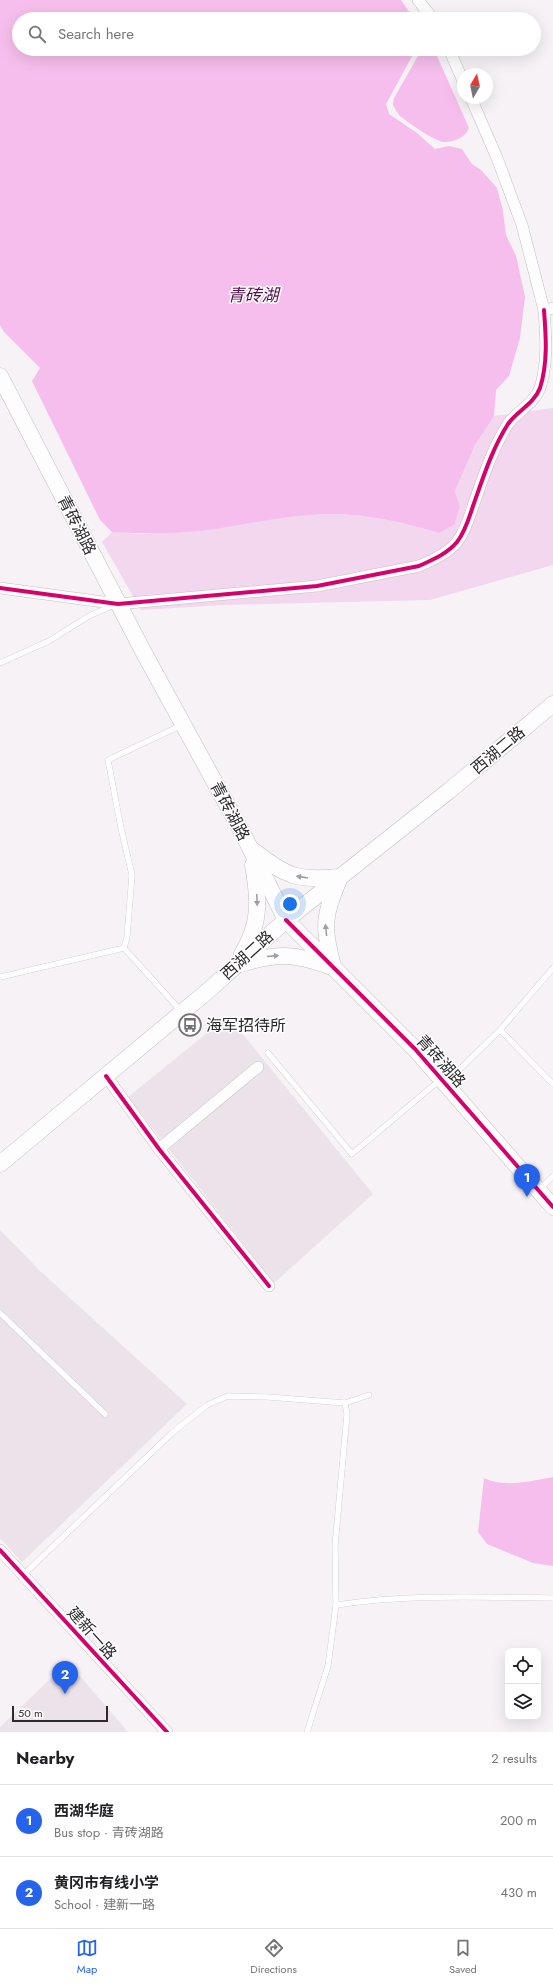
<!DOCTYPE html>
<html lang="en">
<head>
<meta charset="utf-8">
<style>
	body { margin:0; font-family:Jost,"Noto Sans SC",sans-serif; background:#f6f6f6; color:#202124 }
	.controls { position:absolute; right:12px; bottom:12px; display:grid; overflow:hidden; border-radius:8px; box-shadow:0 4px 16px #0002 }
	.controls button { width:36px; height:36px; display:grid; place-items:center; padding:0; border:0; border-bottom:1px solid #e0e0e0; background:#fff; color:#202124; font:20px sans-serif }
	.compass { position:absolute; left:457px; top:68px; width:36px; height:36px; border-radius:50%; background:#fff; box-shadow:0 4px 16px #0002; rotate:9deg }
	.scale { position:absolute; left:12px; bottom:10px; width:96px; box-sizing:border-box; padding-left:4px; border:2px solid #2c2a2c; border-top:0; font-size:11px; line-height:14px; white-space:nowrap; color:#2c2a2c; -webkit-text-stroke:3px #fff; paint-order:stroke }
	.you { position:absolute; left:290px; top:904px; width:14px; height:14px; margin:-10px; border:3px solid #fff; border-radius:50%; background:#1a73e8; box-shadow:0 0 0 6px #1a73e833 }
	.badge { display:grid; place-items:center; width:26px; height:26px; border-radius:50%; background:#2563eb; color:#fff; font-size:13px; font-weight:700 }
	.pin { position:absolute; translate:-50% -33px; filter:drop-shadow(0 1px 2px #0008) }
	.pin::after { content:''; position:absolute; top:21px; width:14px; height:12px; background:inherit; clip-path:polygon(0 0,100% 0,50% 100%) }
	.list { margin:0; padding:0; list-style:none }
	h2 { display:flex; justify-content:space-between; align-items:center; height:52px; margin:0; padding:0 16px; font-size:17px }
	h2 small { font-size:13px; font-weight:400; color:#757577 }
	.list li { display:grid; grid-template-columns:26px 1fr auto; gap:12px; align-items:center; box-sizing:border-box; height:72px; padding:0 16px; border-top:1px solid #e0e0e0 }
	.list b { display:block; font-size:15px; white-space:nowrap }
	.list p { margin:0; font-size:13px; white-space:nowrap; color:#757577 }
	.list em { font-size:13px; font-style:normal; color:#757577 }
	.icon { flex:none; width:22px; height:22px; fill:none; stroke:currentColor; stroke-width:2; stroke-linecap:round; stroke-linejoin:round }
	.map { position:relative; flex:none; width:553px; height:1732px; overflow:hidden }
	.search { position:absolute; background:#fff; box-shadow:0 4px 16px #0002; left:12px; right:12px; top:12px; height:44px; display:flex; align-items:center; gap:10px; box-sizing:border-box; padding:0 14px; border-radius:22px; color:#757577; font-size:15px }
	.sheet { height:196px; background:#fff }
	nav { display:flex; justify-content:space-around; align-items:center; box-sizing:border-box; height:56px; border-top:1px solid #e0e0e0; background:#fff; font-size:11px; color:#757577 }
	nav a { display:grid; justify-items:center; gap:2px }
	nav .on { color:#2563eb }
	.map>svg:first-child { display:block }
	.built { fill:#ece2ea }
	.green { fill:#f3d7ee }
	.water { fill:#f6beec }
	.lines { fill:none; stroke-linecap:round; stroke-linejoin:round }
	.lane-casing { stroke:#c2bfc2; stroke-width:6 }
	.street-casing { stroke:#c2bfc2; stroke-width:12 }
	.secondary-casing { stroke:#c2bfc2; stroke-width:17 }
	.lane { stroke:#fefdfe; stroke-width:5.5 }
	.street { stroke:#fefdfe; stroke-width:11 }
	.secondary { stroke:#fefdfe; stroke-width:16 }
	.cycleway-casing { stroke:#fff; stroke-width:6 }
	.cycleway { stroke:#d6006c; stroke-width:4 }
	.oneway { fill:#a09ea0 }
	.labels { text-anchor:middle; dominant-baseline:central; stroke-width:3; stroke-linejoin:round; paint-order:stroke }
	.street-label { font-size:16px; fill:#2c2a2c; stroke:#fff }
	.poi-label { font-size:16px; fill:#2c2a2c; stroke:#fff; text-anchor:start }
	.water-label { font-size:17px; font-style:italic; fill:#54114c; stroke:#fff }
</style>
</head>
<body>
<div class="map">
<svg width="553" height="1732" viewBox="0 0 553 1732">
	<rect width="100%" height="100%" fill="#f7f2f6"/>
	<!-- built -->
	<g class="built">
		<polygon points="228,1016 373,1194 274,1283 128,1097"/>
		<polygon points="0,1230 40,1271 187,1404 22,1562 0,1538"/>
		<polygon points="68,1662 128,1732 0,1732 0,1727"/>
	</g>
	<!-- green -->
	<path class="green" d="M553,408V565L430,600L223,605L141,610L102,542L112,532C123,532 135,534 146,534C208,530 270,514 332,514C368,514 405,523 439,533L460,507L455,491L475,445L494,416Z"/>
	<!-- water -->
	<g class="water">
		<path d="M0,0H401L414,19H19V49H416L386,104L389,114L417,133L435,149L449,146L462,149L472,164L481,170L497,188L503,211L506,235L516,256L525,297L520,338L509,376L496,390L494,416L475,445L455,491L460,507L454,525L439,533C405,523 368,514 332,514C293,514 254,523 215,529C181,534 146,534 112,532L100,520L32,381L40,368L4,332L0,325Z"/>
		<path d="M422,49H430L437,56L469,128C466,137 453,143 443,142C435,141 407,122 400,116C397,113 395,108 393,105L394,98Z"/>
		<path d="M553,1477V1566L533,1563L487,1544L478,1532L484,1478C504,1488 532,1481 553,1477Z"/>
	</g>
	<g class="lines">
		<!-- lane casing -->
		<g class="lane-casing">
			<g id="lane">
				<polyline points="0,663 49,641 89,616 114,605"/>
				<polyline points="124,948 181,1011"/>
				<polyline points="0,977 124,948 127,937 132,875 121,828 108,760 182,725"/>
				<polyline points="500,1030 553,1084"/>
				<polyline points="268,1053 352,1154 441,1079 460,1069 500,1030 553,968"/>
				<polyline points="539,1190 553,1176"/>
				<polyline points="0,1313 105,1414"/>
				<polyline points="23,1575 172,1433 207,1405 228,1396 268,1397 345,1403 369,1395"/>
				<path d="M336,1605C408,1594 481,1597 553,1598"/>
				<polyline points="307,1732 328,1666 336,1605 335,1546 347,1414 345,1403"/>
			</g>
		</g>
		<!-- street casing -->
		<g class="street-casing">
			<g id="street">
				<polyline points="418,0 433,19"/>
				<polyline points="449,49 463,81"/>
				<polyline points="471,98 497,158 522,225 544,310 553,308"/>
				<path d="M0,588L118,604L317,586L419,566C432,560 447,554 457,542C465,532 469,518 473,506C483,478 492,449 508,424C517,411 534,404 540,388C548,363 546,336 544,310"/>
				<polyline points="106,1076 159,1149 269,1286"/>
				<polyline points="159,1149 258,1067"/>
				<polyline points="0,1550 167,1732"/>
			</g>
		</g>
		<!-- secondary casing -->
		<g class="secondary-casing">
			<g id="secondary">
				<polyline points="0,376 144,653 242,832 286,920 415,1049 553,1207"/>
				<path d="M254,851C287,877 298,881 340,877"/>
				<path d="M242,954C261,923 259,900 253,865"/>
				<path d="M241,964C276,953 294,953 329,966"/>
				<path d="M333,966C323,929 323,915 339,880"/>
				<polyline points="0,1164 209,990 286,920 450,790 553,704"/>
			</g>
		</g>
		<!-- lane -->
		<use href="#lane" class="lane"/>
		<!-- street -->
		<use href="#street" class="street"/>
		<!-- secondary -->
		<use href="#secondary" class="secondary"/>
		<!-- cycleway casing -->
		<g class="cycleway-casing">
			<g id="cycleway">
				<path d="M0,588L118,604L317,586L419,566C432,560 447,554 457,542C465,532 469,518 473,506C483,478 492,449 508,424C517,411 534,404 540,388C548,363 546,336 544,310"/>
				<polyline points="286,920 415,1049 553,1207"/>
				<polyline points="106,1076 159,1149 269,1286"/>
				<polyline points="0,1550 167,1732"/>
			</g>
		</g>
		<!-- cycleway -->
		<use href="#cycleway" class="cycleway"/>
	</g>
	<!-- one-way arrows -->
	<defs><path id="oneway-solid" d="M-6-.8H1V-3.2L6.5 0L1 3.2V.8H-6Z"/></defs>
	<g class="oneway">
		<use href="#oneway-solid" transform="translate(302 877) rotate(-171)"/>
		<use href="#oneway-solid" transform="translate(257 900) rotate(88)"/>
		<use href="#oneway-solid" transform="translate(326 930) rotate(-96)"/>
		<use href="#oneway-solid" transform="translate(273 956) rotate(-5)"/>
	</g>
	<!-- icons -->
	<defs>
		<g id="bus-ring" transform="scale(1.15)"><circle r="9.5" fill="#fff" stroke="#737073" stroke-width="1.5"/><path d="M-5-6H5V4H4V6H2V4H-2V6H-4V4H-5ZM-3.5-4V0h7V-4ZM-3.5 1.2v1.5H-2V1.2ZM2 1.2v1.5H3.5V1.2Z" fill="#737073"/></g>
	</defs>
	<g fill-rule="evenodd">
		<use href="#bus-ring" x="190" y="1025"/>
	</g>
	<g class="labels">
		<!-- street labels -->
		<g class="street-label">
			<text transform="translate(77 525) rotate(63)">青砖湖路</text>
			<text transform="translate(498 750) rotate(-40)">西湖二路</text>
			<text transform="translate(230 811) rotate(62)">青砖湖路</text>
			<text transform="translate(247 955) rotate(-42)">西湖二路</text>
			<text transform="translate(441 1061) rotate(48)">青砖湖路</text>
			<text transform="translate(92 1633) rotate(48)">建新一路</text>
		</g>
		<!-- poi labels -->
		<g class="poi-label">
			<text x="206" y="1025">海军招待所</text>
		</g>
		<!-- water labels -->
		<g class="water-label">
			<text x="253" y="295">青砖湖</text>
		</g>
	</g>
</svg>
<div class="controls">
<button><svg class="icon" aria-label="locate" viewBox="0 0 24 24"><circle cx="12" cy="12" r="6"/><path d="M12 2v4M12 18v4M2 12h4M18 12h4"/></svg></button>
<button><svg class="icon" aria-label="layers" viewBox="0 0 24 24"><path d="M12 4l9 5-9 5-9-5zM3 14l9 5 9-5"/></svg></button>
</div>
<svg class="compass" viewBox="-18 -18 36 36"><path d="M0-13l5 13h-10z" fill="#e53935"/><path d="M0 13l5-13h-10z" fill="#757577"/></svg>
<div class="scale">50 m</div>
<div class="you"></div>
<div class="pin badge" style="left:527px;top:1197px">1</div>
<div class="pin badge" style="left:65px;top:1694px">2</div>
<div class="search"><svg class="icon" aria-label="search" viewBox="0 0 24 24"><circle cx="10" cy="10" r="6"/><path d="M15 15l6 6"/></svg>Search here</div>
</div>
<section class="sheet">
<h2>Nearby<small>2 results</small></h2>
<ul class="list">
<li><span class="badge">1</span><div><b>西湖华庭</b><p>Bus stop · 青砖湖路</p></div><em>200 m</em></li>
<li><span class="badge">2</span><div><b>黄冈市有线小学</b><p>School · 建新一路</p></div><em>430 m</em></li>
</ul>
</section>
<nav>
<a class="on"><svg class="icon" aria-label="map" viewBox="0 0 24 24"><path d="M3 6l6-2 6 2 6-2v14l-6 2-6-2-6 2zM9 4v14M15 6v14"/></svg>Map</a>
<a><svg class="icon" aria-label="directions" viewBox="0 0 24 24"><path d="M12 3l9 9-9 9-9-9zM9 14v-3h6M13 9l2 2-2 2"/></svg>Directions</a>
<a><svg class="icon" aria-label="saved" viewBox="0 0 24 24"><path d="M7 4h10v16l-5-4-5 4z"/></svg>Saved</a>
</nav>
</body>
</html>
